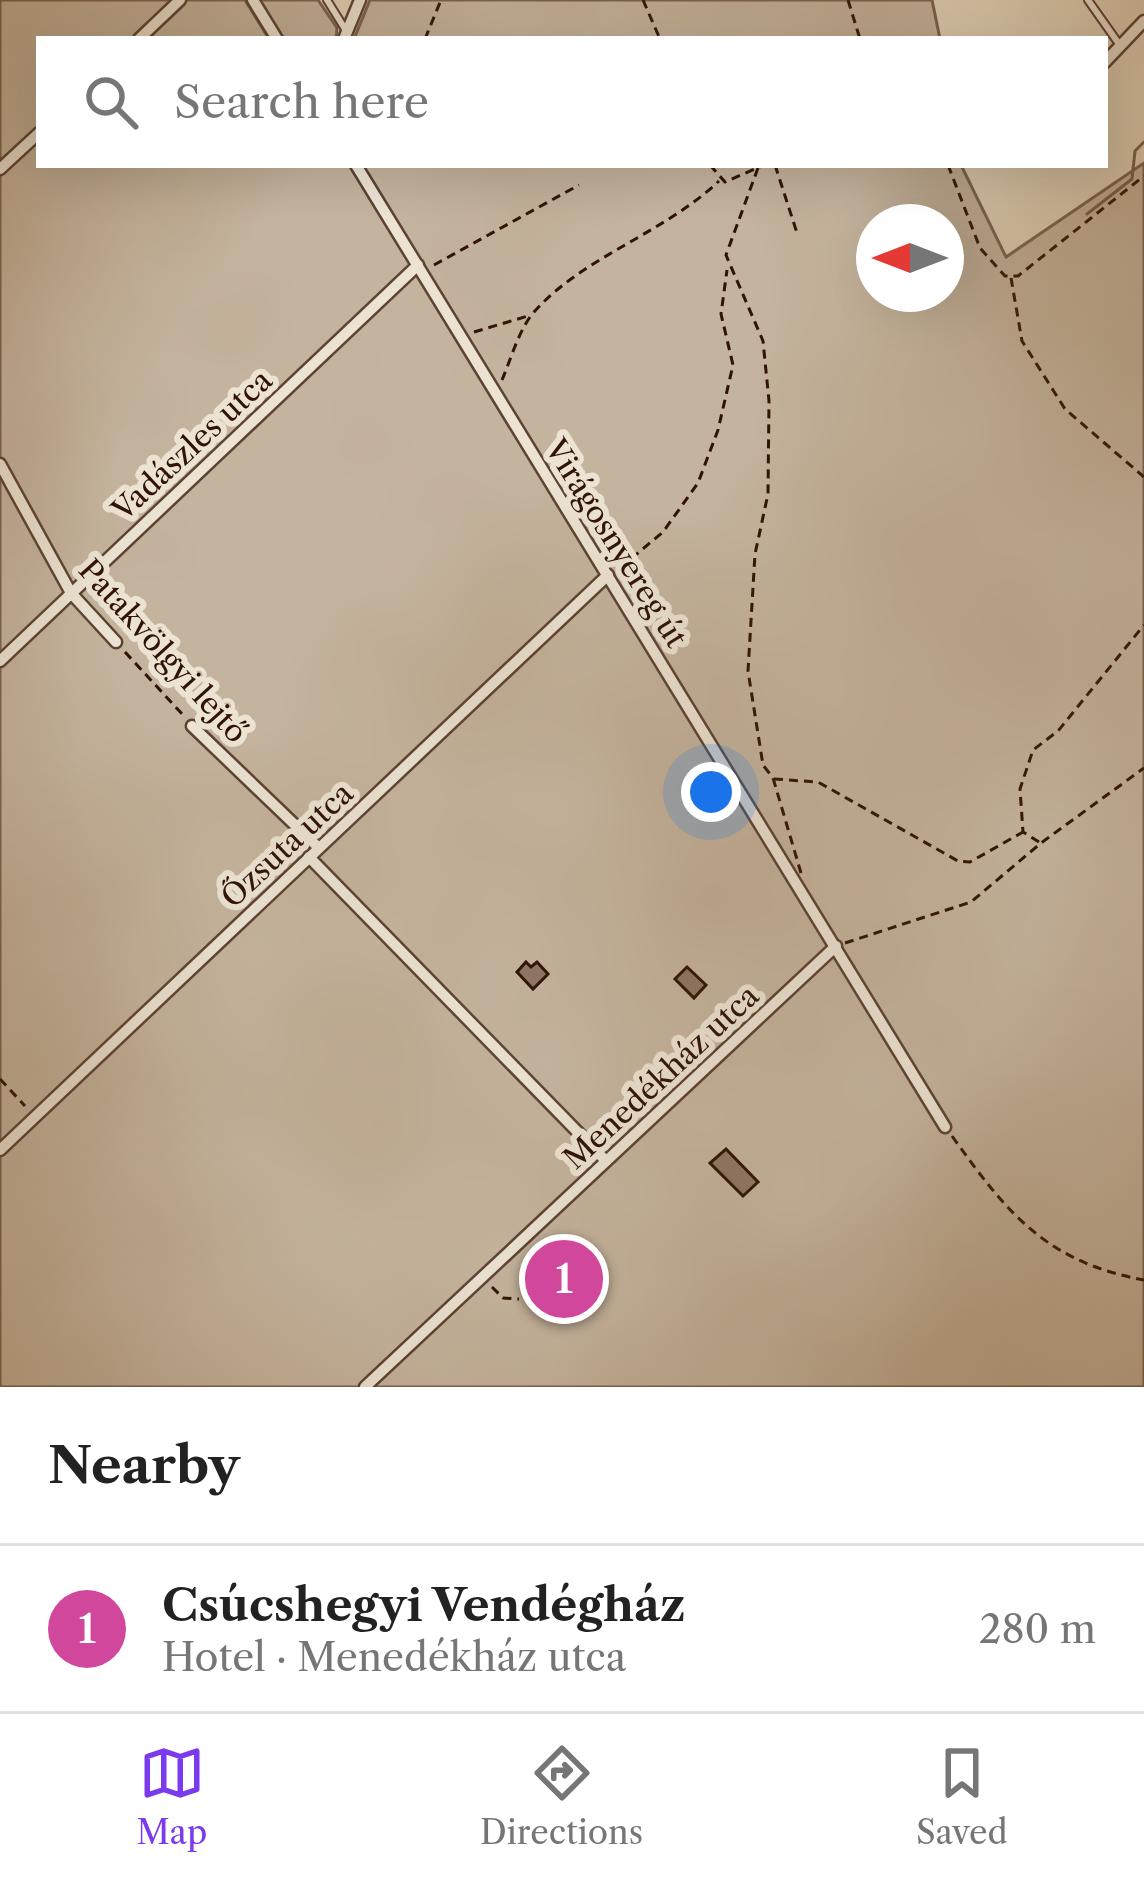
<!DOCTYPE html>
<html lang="en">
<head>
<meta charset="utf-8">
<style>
	body { margin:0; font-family:"Libre Caslon Text",serif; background:#f6f6f6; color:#222 }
	.compass { position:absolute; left:856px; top:204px; width:108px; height:108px; border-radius:50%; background:#fff; box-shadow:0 12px 48px #0002; rotate:270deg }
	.you { position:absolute; left:711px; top:792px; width:42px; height:42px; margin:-30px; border:9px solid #fff; border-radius:50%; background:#1a73e8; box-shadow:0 0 0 18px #1a73e833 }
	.badge { display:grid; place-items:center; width:78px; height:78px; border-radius:50%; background:#7c3aed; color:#fff; font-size:39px; font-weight:700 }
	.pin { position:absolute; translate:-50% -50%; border:6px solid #fff; box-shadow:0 3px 12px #0006 }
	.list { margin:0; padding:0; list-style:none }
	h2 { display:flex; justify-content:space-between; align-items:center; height:156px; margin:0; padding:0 48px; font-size:51px }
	h2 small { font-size:39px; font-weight:400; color:#767676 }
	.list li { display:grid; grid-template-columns:78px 1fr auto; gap:36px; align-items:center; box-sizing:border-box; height:168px; padding:0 48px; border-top:3px solid #e0e0e0 }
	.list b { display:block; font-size:45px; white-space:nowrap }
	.list p { margin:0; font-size:39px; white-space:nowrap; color:#767676 }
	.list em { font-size:39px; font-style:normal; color:#767676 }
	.icon { flex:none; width:66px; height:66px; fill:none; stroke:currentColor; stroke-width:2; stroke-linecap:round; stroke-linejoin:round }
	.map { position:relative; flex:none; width:1144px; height:1387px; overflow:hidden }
	.search { position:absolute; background:#fff; box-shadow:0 12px 48px #0002; left:36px; right:36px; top:36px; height:132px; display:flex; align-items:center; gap:30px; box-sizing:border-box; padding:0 42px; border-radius:0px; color:#767676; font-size:45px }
	.sheet { height:324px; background:#fff }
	nav { display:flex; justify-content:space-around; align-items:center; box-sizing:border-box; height:168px; border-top:3px solid #e0e0e0; background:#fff; font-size:33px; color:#767676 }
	nav a { display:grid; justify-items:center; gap:6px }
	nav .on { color:#7c3aed }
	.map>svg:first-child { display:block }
	.green { fill:#c4b39d; stroke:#7a6352; stroke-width:3; fill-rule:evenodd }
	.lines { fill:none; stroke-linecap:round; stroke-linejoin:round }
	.stream { stroke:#765f4e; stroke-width:3 }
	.building { fill:#8d7765; stroke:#301306; stroke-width:3 }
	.lane-casing { stroke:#5c4334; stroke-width:10 }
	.street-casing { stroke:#5c4334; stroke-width:15 }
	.path { stroke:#301306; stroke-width:3; stroke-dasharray:9 6; stroke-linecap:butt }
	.lane { stroke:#ece3d3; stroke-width:6 }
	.street { stroke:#ece3d3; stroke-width:10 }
	.labels { text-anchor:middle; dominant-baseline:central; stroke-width:12; stroke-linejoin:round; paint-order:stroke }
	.street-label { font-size:30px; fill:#301306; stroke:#ece3d3 }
</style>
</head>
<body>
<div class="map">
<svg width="1144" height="1387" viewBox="0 0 1144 1387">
	<rect width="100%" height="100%" fill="#e2d4bc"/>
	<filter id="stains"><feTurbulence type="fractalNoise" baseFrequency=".00167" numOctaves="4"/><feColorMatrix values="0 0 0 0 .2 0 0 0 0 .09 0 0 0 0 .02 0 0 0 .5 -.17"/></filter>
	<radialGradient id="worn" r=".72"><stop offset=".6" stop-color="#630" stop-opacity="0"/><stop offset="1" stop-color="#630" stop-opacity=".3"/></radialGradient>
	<!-- green -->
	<g class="green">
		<path d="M0,0H245L269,39H39V165H961L1006,257L1144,163V1387H0ZM874,222H946V294H874Z"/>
		<polygon points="258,0 318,0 337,28 336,39 282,39"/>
		<polygon points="370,0 932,0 940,39 354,39"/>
	</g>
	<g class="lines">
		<!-- stream -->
		<polyline class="stream" points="1087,214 1132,179 1135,151 1144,142"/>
	</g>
	<!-- building -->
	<g class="building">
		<polygon points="526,962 531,967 537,962 548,974 533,989 517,972"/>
		<polygon points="687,967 706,985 694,998 675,979"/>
		<polygon points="726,1149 758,1182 743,1196 710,1163"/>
		<polygon points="569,1263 580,1275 558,1295 547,1283"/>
	</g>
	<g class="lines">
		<!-- lane casing -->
		<g class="lane-casing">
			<g id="lane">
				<polyline points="327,0 345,29"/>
				<polyline points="1088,0 1119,44"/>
			</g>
		</g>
		<!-- street casing -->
		<g class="street-casing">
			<g id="street">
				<polyline points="253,0 277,39"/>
				<polyline points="139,39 180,0"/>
				<polyline points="344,39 360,0"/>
				<polyline points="1105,62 1144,21"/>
				<polyline points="356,165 945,1127"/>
				<polyline points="0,169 39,133"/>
				<polyline points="0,464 71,593 116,642"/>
				<polyline points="0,661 418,265"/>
				<polyline points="192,726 319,848"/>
				<polyline points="309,857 606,1161"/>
				<polyline points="0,1150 608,575"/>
				<polyline points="365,1387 836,946"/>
			</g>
		</g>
		<!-- path -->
		<g class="path">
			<polyline points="643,0 660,39"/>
			<polyline points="848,0 860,39"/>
			<polyline points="425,39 441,0"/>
			<polyline points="710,165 725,182 764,165"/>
			<polyline points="775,165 798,236"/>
			<polyline points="948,165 980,248 1005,276 1018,276 1144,176"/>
			<polyline points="758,168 726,255 763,341 769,401 768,494 755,554 748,671 763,765 773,778 801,873"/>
			<polyline points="434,265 579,185"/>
			<polyline points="1011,278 1022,341 1065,409 1144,477"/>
			<polyline points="474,332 528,316"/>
			<path d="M502,380C511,359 519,329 534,312C584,256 663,234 719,181"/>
			<polyline points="620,568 663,532 698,483 718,430 733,365 721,314 727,270"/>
			<polyline points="125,652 183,715"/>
			<polyline points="774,779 818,782 958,861 970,862 1023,832"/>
			<polyline points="1039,842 1023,832 1020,789 1033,750 1058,731 1144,625"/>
			<polyline points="845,943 971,902 1041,843 1144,768"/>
			<polyline points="0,1079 25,1106"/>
			<path d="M952,1136C1007,1213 1046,1262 1144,1280"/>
			<polyline points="531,1275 552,1274"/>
			<polyline points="492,1287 503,1298 519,1299"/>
		</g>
		<!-- lane -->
		<use href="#lane" class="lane"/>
		<!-- street -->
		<use href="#street" class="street"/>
	</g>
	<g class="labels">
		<!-- street labels -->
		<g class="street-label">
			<text transform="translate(192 445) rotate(-43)">Vadászles utca</text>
			<text transform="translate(616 543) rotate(58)">Virágosnyereg út</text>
			<text transform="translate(163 651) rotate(48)">Patakvölgyi lejtő</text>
			<text transform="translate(287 845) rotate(-43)">Őzsuta utca</text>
			<text transform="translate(661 1077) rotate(-43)">Menedékház utca</text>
		</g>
	</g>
	<rect width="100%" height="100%" filter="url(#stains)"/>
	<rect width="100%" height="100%" fill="url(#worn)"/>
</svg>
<svg class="compass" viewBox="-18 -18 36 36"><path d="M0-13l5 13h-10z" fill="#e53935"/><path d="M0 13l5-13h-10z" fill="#767676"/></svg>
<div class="you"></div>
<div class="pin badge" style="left:564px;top:1279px;background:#d1479c">1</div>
<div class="search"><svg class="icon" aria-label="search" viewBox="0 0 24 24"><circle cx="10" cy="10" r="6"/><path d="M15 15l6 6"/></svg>Search here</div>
</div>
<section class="sheet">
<h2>Nearby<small></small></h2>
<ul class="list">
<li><span class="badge" style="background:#d1479c">1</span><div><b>Csúcshegyi Vendégház</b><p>Hotel · Menedékház utca</p></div><em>280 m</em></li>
</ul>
</section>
<nav>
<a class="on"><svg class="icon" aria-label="map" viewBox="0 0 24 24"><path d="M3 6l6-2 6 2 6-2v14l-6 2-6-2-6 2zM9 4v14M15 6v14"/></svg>Map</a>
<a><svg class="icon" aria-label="directions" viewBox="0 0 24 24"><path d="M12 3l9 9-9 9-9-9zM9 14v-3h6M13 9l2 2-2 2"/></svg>Directions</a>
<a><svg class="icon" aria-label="saved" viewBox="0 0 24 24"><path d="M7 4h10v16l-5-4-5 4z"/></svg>Saved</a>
</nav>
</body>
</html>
